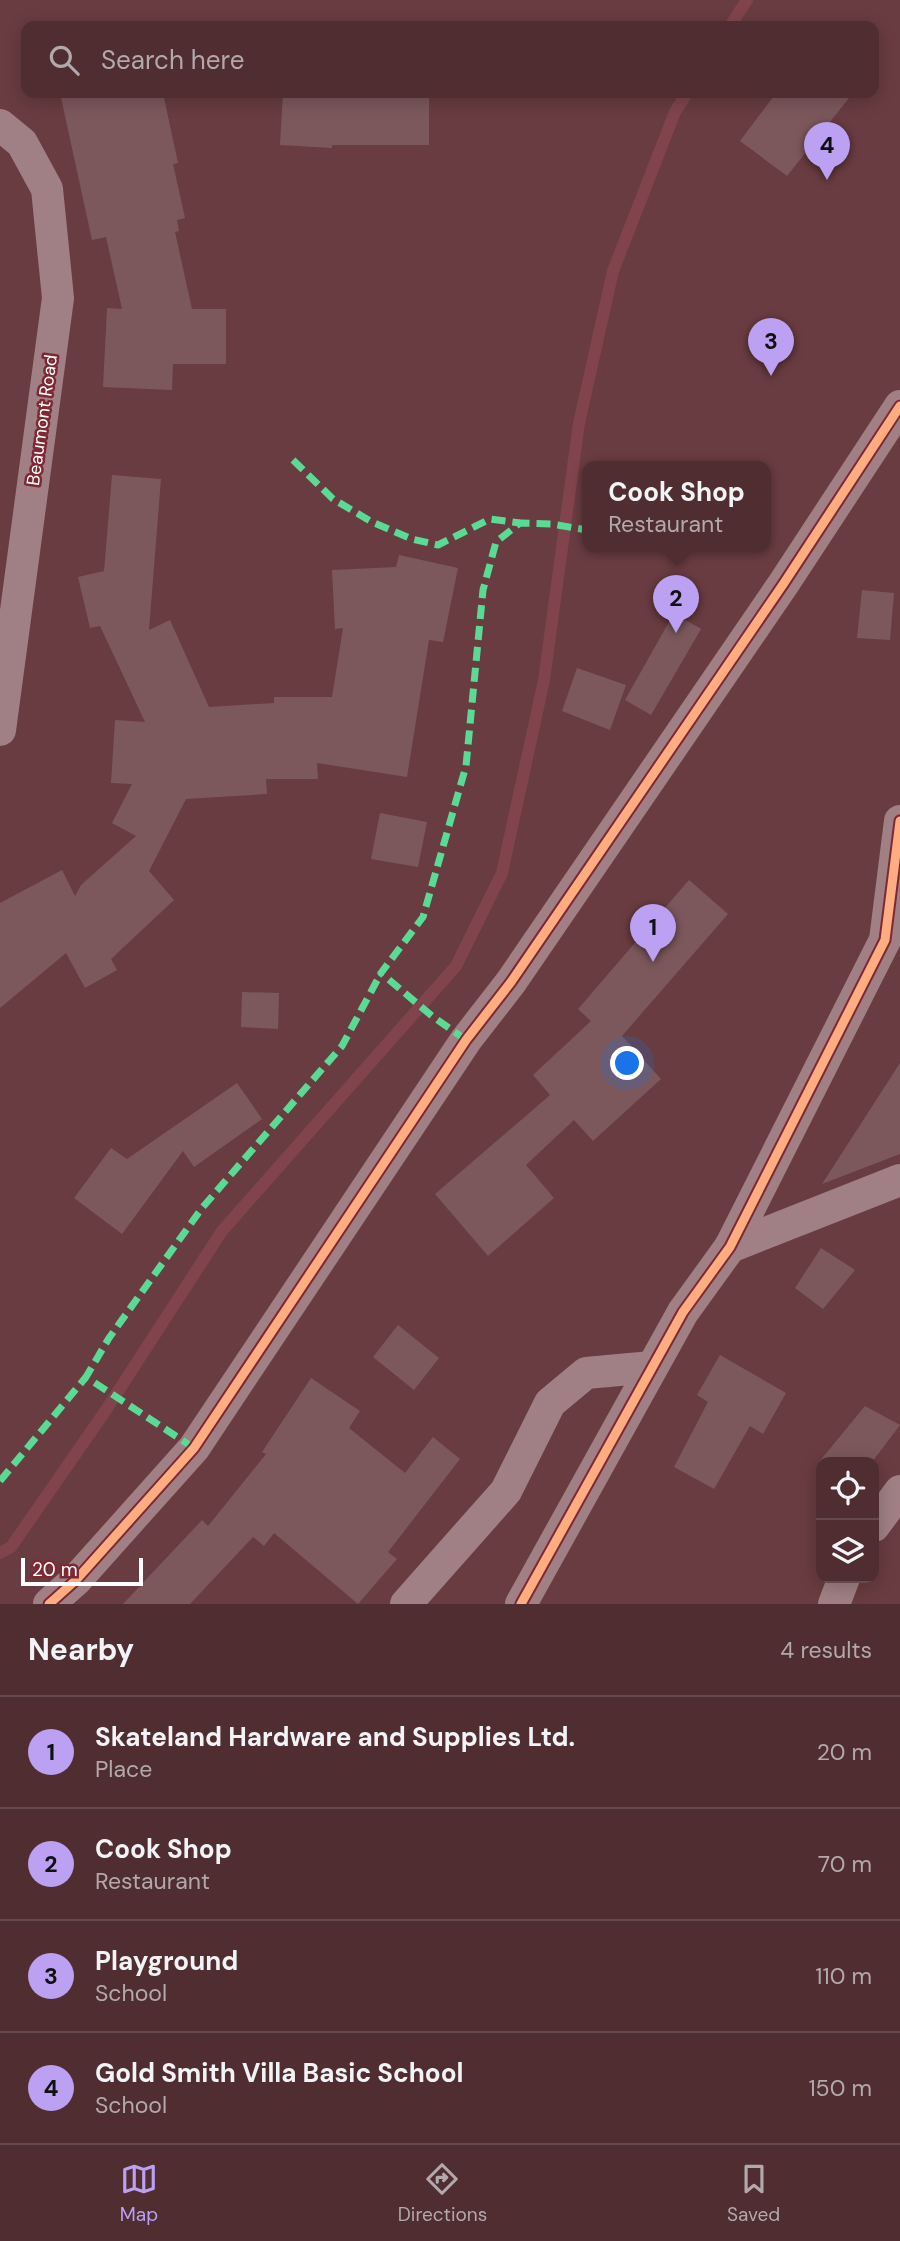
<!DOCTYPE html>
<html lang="en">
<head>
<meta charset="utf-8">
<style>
	body { margin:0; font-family:"DM Sans",sans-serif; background:#59393d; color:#f1f3f6 }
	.controls { position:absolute; right:21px; bottom:21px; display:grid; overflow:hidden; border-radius:14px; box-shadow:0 4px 18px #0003 }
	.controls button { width:63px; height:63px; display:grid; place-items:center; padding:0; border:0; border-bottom:2px solid #66494d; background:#4f2d31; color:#f1f3f6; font:35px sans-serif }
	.scale { position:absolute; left:21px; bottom:18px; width:122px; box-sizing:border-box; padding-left:7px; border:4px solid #fff; border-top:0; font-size:19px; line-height:24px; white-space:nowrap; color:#fff; -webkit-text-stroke:5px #7d2833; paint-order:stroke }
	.you { position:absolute; left:628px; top:1064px; width:24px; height:24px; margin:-18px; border:5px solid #fff; border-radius:50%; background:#1a73e8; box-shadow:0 0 0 10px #1a73e833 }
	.badge { display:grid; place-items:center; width:46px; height:46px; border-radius:50%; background:#bca0f2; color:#111; font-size:23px; font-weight:700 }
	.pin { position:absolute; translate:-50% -58px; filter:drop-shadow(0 2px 4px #0008) }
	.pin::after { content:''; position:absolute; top:37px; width:24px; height:21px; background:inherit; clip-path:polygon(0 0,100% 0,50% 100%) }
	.popup { position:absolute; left:582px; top:461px; width:189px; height:91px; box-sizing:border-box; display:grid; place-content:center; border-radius:14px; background:#4f2d31; filter:drop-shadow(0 2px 5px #0005); font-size:23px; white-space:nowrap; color:#b3a8ab }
	.popup b { font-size:26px; color:#f1f3f6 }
	.popup::after { content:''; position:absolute; left:50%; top:100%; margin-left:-14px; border:14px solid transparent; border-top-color:#4f2d31 }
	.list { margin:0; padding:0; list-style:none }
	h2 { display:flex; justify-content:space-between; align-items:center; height:91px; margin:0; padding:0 28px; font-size:30px }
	h2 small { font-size:23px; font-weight:400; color:#b3a8ab }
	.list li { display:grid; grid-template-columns:46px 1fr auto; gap:21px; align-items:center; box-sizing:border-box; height:112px; padding:0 28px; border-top:2px solid #66494d }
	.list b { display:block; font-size:26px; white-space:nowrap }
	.list p { margin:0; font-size:23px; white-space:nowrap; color:#b3a8ab }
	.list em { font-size:23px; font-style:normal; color:#b3a8ab }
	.icon { flex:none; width:38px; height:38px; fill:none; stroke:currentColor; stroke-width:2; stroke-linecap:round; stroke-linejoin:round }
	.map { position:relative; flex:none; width:900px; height:1604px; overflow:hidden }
	.search { position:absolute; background:#4f2d31; box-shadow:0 4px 18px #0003; left:21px; right:21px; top:21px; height:77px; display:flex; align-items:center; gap:18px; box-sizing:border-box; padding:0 24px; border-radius:14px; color:#b3a8ab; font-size:26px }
	.sheet { height:539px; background:#4f2d31 }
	nav { display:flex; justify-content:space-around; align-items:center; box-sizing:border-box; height:98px; border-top:2px solid #66494d; background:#4f2d31; font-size:19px; color:#b3a8ab }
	nav a { display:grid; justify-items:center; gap:4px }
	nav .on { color:#bca0f2 }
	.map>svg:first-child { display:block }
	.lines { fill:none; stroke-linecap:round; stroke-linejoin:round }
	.stream { stroke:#81444c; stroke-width:12 }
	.building { fill:#7c585c }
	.minor { stroke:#a08084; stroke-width:32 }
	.quiet { stroke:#5adb95; stroke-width:7; stroke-dasharray:14 7; stroke-linecap:butt }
	.cycleway-casing { stroke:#7d2833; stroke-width:13 }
	.cycleway { stroke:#ffac80; stroke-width:9 }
	.labels { text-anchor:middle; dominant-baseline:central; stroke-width:5; stroke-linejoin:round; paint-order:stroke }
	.street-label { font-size:18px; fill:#fff; stroke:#7d2833 }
</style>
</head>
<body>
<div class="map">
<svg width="900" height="1604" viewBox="0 0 900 1604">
	<rect width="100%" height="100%" fill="#693c41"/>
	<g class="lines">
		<!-- stream -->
		<g class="stream">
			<polyline points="730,26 747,0"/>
			<polyline points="0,1553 11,1547 106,1410 222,1231 456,966 502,873 544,680 579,423 613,271 675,112 687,93"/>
		</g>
	</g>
	<!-- building -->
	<g class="building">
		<polygon points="60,93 163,93 178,163 173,164 185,218 177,220 179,231 175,232 192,309 226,309 226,364 173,364 172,390 103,387 107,308 122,309 106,237 92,240"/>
		<polygon points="283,93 429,93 429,145 332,145 332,148 280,145"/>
		<polygon points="776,93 853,93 787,176 740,141"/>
		<polygon points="112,475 161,479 149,630 170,620 209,707 274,703 274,697 332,697 343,628 335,629 332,570 396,567 399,555 458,568 443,642 429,640 407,777 317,763 318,779 266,779 267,794 186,799 149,871 174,900 111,959 117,970 85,988 66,953 0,1008 0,903 62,870 75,896 81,885 136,836 112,823 132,784 111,783 115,720 145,722 100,626 90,628 78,577 104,571"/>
		<polygon points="862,590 894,593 890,640 857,638"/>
		<polygon points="674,613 701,629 651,715 625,700"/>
		<polygon points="577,668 626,685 610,730 562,711"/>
		<polygon points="380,813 427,822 418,867 371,859"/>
		<polygon points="689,880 728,914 622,1036 661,1079 593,1141 574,1120 526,1165 554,1198 488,1256 435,1194 550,1095 533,1075 591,1021 578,1009"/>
		<polygon points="242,992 279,993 278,1029 241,1027"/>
		<polygon points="900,1063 900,1154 822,1184"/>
		<polygon points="237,1083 262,1119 194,1167 183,1151 122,1234 74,1198 111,1148 127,1159"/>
		<polygon points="821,1248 855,1270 823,1309 795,1288"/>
		<polygon points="398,1325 439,1358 414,1390 373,1357"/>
		<polygon points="720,1355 786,1393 763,1434 750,1426 714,1489 674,1467 708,1402 697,1395"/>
		<polygon points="311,1378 360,1411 349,1428 405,1473 433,1437 460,1459 388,1552 397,1559 358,1604 274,1533 264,1546 253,1537 190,1604 123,1604 202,1520 208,1526 266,1454 262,1452"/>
		<polygon points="865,1406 900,1425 872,1462 819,1462"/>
	</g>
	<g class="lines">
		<!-- minor -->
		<g class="minor">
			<polyline points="0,125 22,143 47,189 58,298 0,730"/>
			<polyline points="730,1247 900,1180"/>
			<polyline points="874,1526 900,1491"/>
			<polyline points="49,1604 76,1580 194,1448 466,1040 511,982 784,583 900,406"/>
			<polyline points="406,1604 506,1491 550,1403 586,1373 652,1367"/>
			<polyline points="521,1604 683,1312 730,1247 885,940 900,821"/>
			<polyline points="834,1604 844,1578"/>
		</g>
		<!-- quiet -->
		<g class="quiet">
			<polyline points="293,460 333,499 372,522 412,539 438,545 490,519 520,523"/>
			<polyline points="466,1040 432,1016 381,973 423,917 466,766 483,590 496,542 520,523 551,524 587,530"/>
			<polyline points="194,1448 86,1377 109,1338 202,1208 342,1046 381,973"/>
			<polyline points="0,1481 86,1377"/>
		</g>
		<!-- cycleway casing -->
		<g class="cycleway-casing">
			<g id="cycleway">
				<polyline points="49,1604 76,1580 194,1448 466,1040 511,982 784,583 900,406"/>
				<polyline points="521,1604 683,1312 730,1247 885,940 900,821"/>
			</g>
		</g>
		<!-- cycleway -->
		<use href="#cycleway" class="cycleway"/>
	</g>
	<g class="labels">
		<!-- street labels -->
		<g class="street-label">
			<text transform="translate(42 420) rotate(-82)">Beaumont Road</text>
		</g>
	</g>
</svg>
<div class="controls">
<button><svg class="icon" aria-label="locate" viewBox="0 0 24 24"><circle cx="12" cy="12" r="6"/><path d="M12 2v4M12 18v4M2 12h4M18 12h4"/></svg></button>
<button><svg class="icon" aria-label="layers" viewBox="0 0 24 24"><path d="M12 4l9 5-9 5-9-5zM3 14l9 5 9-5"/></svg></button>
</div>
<div class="scale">20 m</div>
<div class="you"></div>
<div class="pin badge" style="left:653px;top:962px">1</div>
<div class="pin badge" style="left:676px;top:633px">2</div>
<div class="popup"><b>Cook Shop</b>Restaurant</div>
<div class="pin badge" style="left:771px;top:376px">3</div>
<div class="pin badge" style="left:827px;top:180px">4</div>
<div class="search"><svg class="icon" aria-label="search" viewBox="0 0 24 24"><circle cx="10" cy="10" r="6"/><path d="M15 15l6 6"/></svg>Search here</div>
</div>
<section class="sheet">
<h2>Nearby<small>4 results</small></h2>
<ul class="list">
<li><span class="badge">1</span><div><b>Skateland Hardware and Supplies Ltd.</b><p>Place</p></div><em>20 m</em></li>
<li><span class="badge">2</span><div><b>Cook Shop</b><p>Restaurant</p></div><em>70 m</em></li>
<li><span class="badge">3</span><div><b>Playground</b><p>School</p></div><em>110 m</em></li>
<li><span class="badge">4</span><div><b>Gold Smith Villa Basic School</b><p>School</p></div><em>150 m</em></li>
</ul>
</section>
<nav>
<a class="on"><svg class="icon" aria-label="map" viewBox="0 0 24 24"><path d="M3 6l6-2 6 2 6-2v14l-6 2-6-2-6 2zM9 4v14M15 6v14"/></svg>Map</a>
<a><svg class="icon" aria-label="directions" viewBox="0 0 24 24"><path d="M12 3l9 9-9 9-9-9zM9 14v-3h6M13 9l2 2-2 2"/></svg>Directions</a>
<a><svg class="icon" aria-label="saved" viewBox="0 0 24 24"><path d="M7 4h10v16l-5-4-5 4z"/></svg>Saved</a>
</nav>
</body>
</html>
